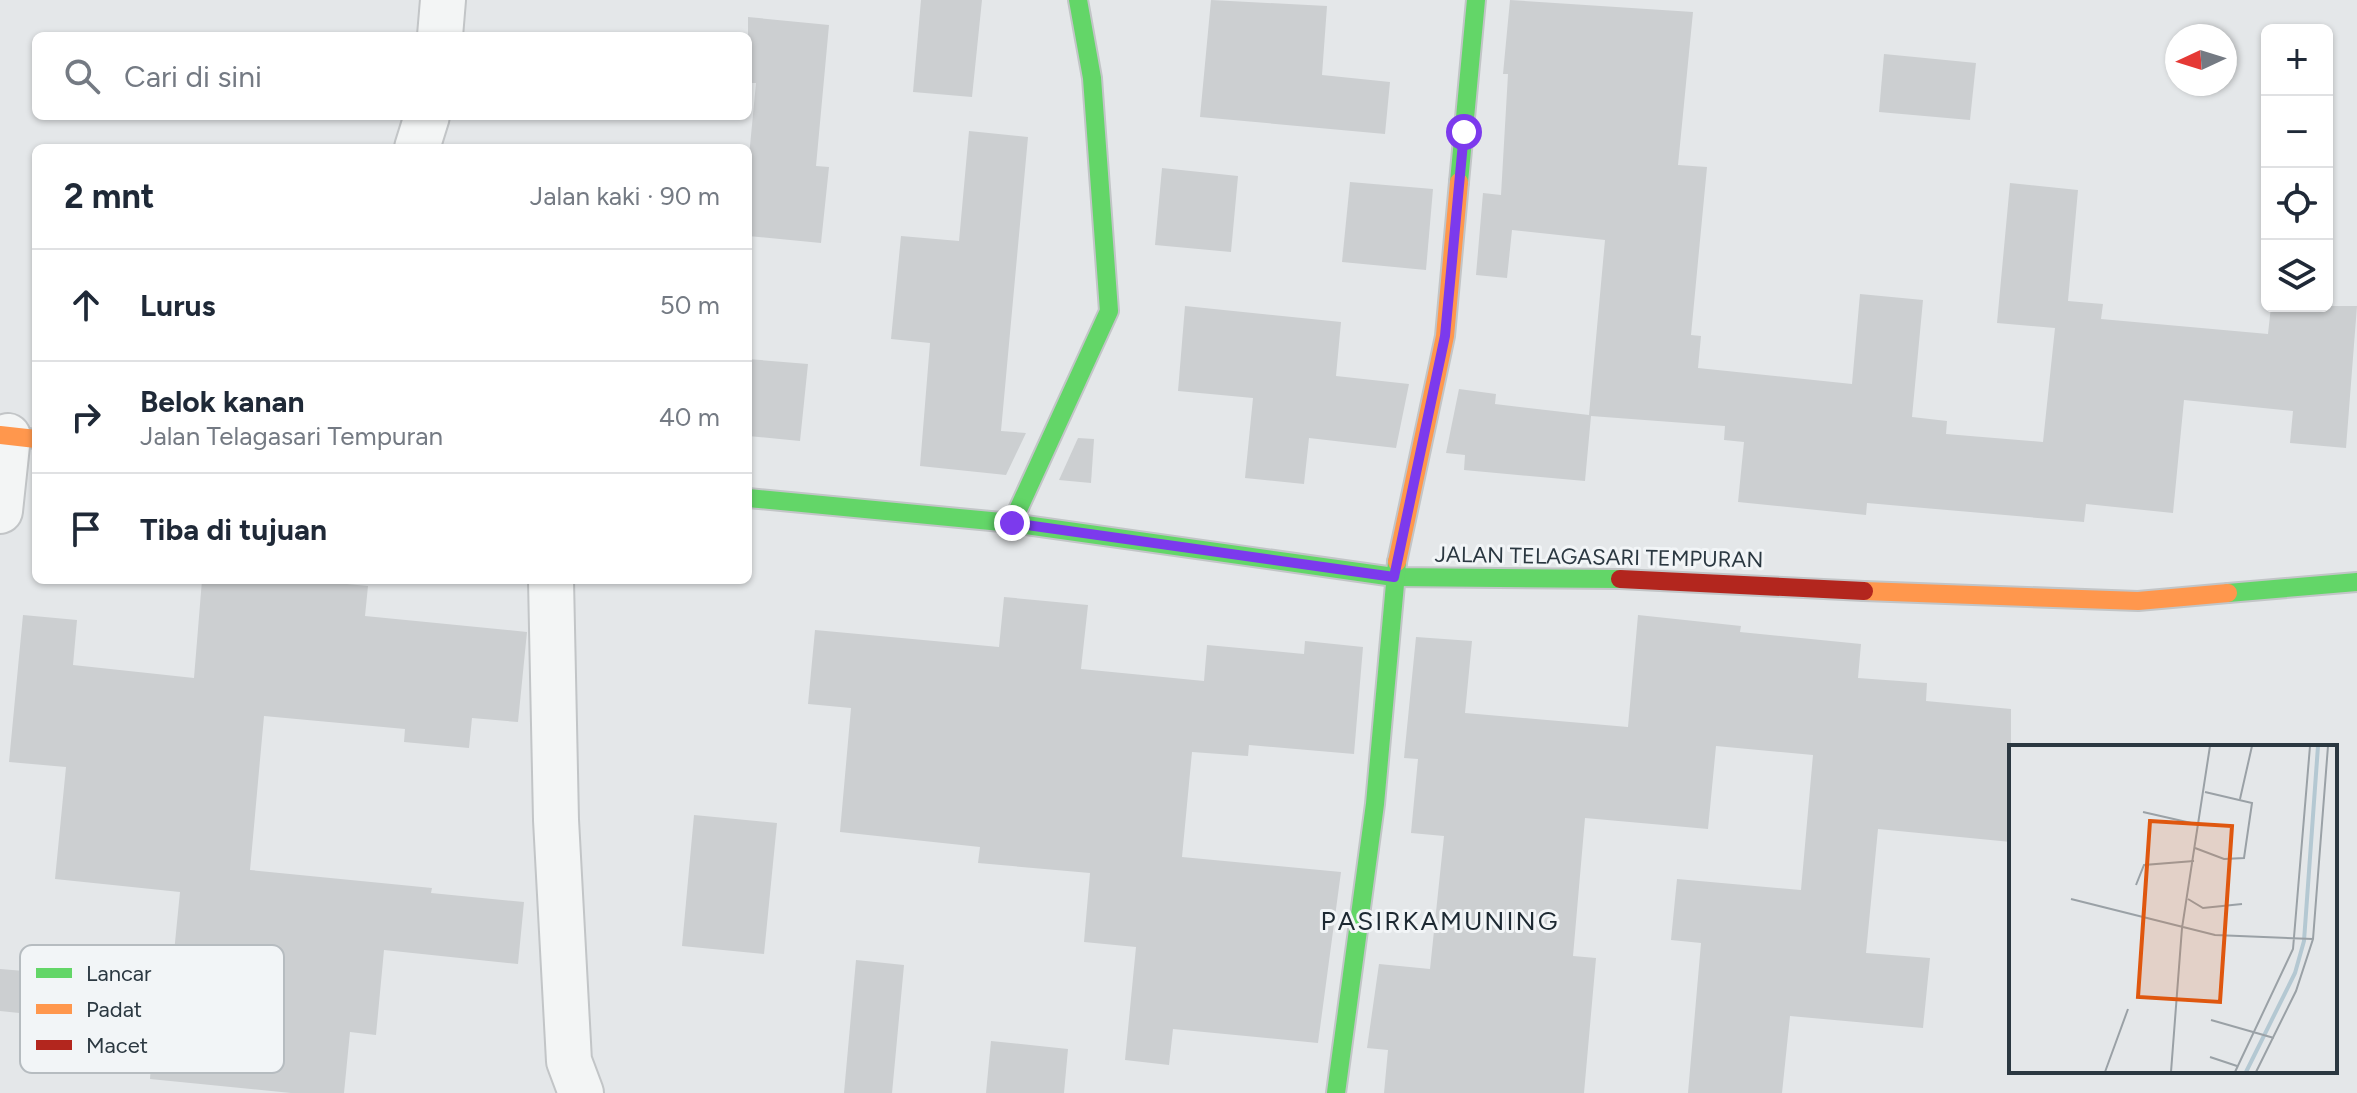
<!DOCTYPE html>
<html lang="id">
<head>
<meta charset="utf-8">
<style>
	body { margin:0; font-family:Figtree,sans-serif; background:#f2f2f3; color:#1f2937 }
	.controls { position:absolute; right:24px; top:24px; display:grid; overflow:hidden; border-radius:12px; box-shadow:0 2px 6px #0004 }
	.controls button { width:72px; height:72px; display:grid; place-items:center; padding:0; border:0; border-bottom:2px solid #e0e1e3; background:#fff; color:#1f2937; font:40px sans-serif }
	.compass { position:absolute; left:2165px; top:24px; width:72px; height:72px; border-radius:50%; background:#fff; box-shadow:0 2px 6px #0004; rotate:266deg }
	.stop { position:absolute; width:24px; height:24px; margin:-18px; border:6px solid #7c3aed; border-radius:50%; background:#fff }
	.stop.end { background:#7c3aed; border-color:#fff; box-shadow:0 2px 8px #0008 }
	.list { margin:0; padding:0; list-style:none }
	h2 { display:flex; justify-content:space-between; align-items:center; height:104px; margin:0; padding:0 32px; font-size:34px }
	h2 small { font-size:26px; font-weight:400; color:#747a83 }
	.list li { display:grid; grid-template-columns:52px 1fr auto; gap:24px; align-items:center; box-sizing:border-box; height:112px; padding:0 32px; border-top:2px solid #e0e1e3 }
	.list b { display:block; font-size:30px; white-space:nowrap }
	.list p { margin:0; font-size:26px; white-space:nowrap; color:#747a83 }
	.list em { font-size:26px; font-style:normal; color:#747a83 }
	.icon { flex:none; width:44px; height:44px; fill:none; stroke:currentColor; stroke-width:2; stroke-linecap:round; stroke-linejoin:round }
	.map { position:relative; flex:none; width:2357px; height:1093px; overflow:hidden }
	.search { position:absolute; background:#fff; box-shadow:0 2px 6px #0004; left:32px; top:32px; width:720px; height:88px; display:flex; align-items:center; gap:20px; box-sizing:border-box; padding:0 28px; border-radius:12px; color:#747a83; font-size:30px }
	.panel { position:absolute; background:#fff; box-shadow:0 2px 6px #0004; left:32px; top:144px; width:720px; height:440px; border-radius:12px }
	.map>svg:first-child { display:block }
	.building { fill:#cccfd1 }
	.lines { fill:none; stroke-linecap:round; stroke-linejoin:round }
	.street-casing { stroke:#c2c5c7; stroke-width:48 }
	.fast-casing { stroke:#c2c5c7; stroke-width:22 }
	.slow-casing { stroke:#c2c5c7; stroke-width:22 }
	.jam-casing { stroke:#c2c5c7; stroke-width:22 }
	.street { stroke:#f3f5f5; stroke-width:44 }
	.fast { stroke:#63d668; stroke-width:18 }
	.slow { stroke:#ff974d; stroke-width:18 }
	.jam { stroke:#b3261e; stroke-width:18 }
	.route { stroke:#7c3aed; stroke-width:10 }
	.labels { text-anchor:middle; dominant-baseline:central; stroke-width:6; stroke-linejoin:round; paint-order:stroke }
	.street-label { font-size:22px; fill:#2b3841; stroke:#f2f5f7 }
	.quarter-label { font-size:26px; letter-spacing:2px; fill:#1d2932; stroke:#f2f5f7 }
	.inset-river { fill:none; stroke:#b4c8d2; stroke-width:4 }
	.inset-road { fill:none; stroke:#9aa1a6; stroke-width:2 }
	.view { fill:#df570f; fill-opacity:0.15; stroke:#df570f; stroke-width:4 }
	.inset-edge { fill:none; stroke:#2b3841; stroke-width:4 }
	.key { fill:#f2f5f7; stroke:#b6bcc0; stroke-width:2 }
	.key-label { font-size:22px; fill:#2b3841 }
</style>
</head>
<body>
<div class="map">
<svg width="2357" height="1093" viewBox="0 0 2357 1093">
	<rect width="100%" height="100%" fill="#e4e7e9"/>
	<!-- building -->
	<g class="building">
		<polygon points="921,0 982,0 972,97 913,92"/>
		<polygon points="1211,0 1327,6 1322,75 1390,82 1385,134 1200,117"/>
		<polygon points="1510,0 1693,12 1678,165 1707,167 1691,335 1701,336 1698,368 1852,384 1860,294 1923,300 1912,417 1947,421 1946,434 2043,442 2055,328 1997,323 2010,183 2078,190 2068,301 2103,304 2101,319 2268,334 2271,306 2357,306 2346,448 2290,443 2293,411 2184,400 2173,513 2086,504 2084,522 1867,503 1866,515 1738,502 1744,442 1724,440 1725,426 1591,416 1585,481 1464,470 1465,455 1446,453 1459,389 1496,394 1495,404 1589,415 1605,240 1512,230 1507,278 1476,275 1483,193 1501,195 1508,74 1503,74"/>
		<polygon points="748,17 829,25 816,166 829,167 821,243 748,236 748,167 756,83 748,83"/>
		<polygon points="1884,54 1976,63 1970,120 1879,112"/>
		<polygon points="969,131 1028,137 1001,431 1026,433 1006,475 920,466 930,343 891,339 901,236 959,241"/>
		<polygon points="1162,168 1238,176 1231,252 1155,245"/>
		<polygon points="1350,182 1433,189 1426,270 1342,262"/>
		<polygon points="1185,306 1341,322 1336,376 1409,384 1396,448 1309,438 1304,484 1245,478 1253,398 1178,391"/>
		<polygon points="748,359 808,364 800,441 748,436"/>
		<polygon points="1078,438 1094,439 1091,483 1059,480"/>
		<polygon points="202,580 304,580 368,586 365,616 527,632 518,722 472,718 469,748 404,742 405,729 264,716 250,870 432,888 431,893 524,902 518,964 384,950 376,1035 350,1032 344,1093 291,1093 150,1079 152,1052 66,1043 68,1018 0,1011 0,969 171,983 180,892 55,879 66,767 9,762 23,615 77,620 73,665 194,678"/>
		<polygon points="1004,597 1088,605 1081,669 1204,681 1207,645 1304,654 1305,641 1363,647 1354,754 1249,745 1248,756 1192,752 1182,857 1341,872 1318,1043 1173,1029 1169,1065 1125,1060 1136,947 1084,942 1090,873 978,863 980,847 840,832 851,708 808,704 815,630 999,647"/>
		<polygon points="1638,615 1741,626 1740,632 1861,644 1858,678 1927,683 1926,701 2011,709 2011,842 1878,829 1866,953 1930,958 1923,1028 1790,1016 1782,1093 1688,1093 1701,943 1671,940 1677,879 1801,890 1813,755 1716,746 1708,829 1585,818 1573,956 1596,958 1584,1093 1384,1093 1388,1050 1367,1048 1379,964 1430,969 1444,836 1411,833 1418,759 1404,758 1416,637 1472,641 1465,713 1628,727"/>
		<polygon points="694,815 777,823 764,954 682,946"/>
		<polygon points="856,960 904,965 892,1093 844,1093"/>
		<polygon points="991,1041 1068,1049 1064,1093 986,1093"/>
	</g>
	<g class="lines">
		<!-- street casing -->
		<g class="street-casing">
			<g id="street">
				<polyline points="440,36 443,0"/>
				<polyline points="417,148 427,116"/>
				<polyline points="0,511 8,436"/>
				<polyline points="551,580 556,820 569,1061 581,1093"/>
			</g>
		</g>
		<!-- fast casing -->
		<g class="fast-casing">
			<g id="fast">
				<polyline points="1459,182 1476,0"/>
				<polyline points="748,498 1012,523 1394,577 1620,579"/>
				<polyline points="1012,523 1109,311 1092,78 1078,0"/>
				<polyline points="2228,593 2357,582"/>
				<polyline points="1336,1093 1375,804 1397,562"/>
			</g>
		</g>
		<!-- slow casing -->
		<g class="slow-casing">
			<g id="slow">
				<polyline points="0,435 36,439"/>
				<polyline points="1397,562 1445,336 1459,182"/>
				<polyline points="1864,591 2138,601 2228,593"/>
			</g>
		</g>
		<!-- jam casing -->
		<g class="jam-casing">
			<polyline id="jam" points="1620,579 1864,591"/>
		</g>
		<!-- street -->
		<use href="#street" class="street"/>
		<!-- fast -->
		<use href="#fast" class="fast"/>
		<!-- slow -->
		<use href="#slow" class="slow"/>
		<!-- jam -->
		<use href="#jam" class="jam"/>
	</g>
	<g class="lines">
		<!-- route -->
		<polyline class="route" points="1012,523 1394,577 1445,336 1464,132"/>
	</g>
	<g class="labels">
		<!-- street labels -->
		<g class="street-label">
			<text transform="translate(1599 557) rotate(1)">JALAN TELAGASARI TEMPURAN</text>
		</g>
		<!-- quarter labels -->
		<g class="quarter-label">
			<text x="1440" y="921">PASIRKAMUNING</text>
		</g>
	</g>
	<!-- overview -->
	<g transform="translate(2009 745)">
		<rect width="328" height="328" fill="#e4e7e9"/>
		<path class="inset-river" d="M237,327L286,228L295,196L309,1"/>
		<path class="inset-road" d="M231,54L243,1M134,67L191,80M186,103L215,114L235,113L243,58L196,47M127,140L135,120L185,116M62,154L206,190L304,194M179,154L194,163L233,159M202,275L265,293M201,312L228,321M96,327L119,264M162,327L173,183L201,1M226,327L284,204L301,1M247,327L287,246L304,194L319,1"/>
		<path class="view" d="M141,76L223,81L211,257L129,252Z"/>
		<rect width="328" height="328" class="inset-edge"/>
	</g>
	<!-- legend -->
	<rect x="20" y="945" width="264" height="128" rx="12" class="key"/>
	<rect x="36" y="968" width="36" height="10" fill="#63d668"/>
	<rect x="36" y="1004" width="36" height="10" fill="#ff974d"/>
	<rect x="36" y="1040" width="36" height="10" fill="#b3261e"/>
	<g class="key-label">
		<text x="86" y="981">Lancar</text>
		<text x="86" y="1017">Padat</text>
		<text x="86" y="1053">Macet</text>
	</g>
</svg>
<div class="controls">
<button>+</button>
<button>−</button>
<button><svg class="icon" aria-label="locate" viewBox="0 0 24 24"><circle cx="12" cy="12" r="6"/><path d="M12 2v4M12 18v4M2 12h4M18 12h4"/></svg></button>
<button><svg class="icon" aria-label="layers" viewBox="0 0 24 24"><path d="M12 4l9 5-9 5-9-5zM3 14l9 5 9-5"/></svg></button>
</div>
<svg class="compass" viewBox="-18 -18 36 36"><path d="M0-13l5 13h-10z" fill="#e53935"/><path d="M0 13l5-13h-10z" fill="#747a83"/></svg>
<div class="stop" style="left:1464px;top:132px"></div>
<div class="stop end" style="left:1012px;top:523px"></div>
<div class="search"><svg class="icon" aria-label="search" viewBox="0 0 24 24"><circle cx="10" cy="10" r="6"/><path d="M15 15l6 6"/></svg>Cari di sini</div>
<section class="panel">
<h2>2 mnt<small>Jalan kaki · 90 m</small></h2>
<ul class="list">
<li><svg class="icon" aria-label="ahead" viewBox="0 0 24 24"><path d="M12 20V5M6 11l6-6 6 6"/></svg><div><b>Lurus</b></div><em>50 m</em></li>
<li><svg class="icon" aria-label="right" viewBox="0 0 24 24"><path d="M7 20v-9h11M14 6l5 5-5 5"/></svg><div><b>Belok kanan</b><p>Jalan Telagasari Tempuran</p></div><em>40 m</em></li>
<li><svg class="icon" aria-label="arrive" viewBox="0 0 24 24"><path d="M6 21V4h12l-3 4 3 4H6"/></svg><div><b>Tiba di tujuan</b></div></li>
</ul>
</section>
</div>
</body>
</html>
